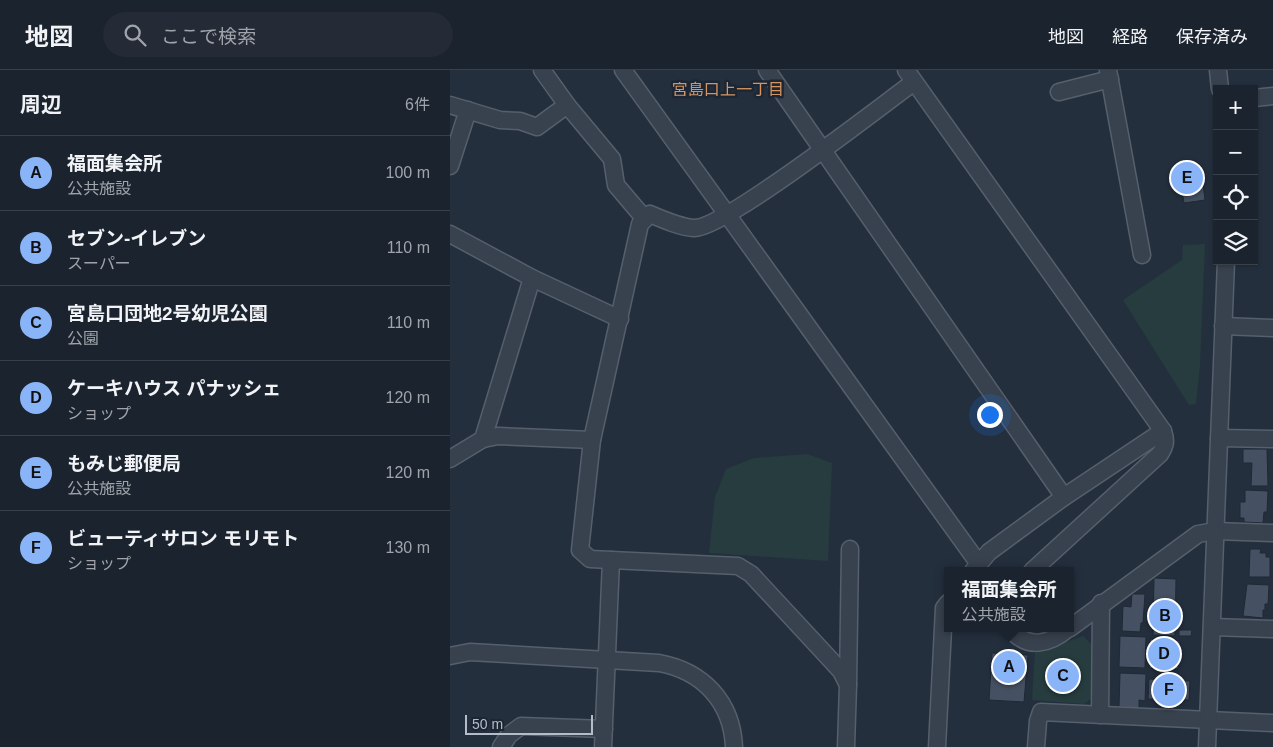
<!DOCTYPE html>
<html lang="ja">
<head>
<meta charset="utf-8">
<style>
	body { margin:0; font-family:Helvetica,"Noto Sans JP",sans-serif; background:#242b36; color:#f1f3f6 }
	.controls { position:absolute; right:15px; top:15px; display:grid; overflow:hidden; border-radius:0px; box-shadow:0 1px 4px #0004 }
	.controls button { width:45px; height:45px; display:grid; place-items:center; padding:0; border:0; border-bottom:1px solid #39404a; background:#1b232e; color:#f1f3f6; font:25px sans-serif }
	.scale { position:absolute; left:15px; bottom:12px; width:128px; box-sizing:border-box; padding-left:5px; border:2px solid #b4bcc9; border-top:0; font-size:14px; line-height:18px; white-space:nowrap; color:#b4bcc9; -webkit-text-stroke:4px #1d2633; paint-order:stroke }
	.you { position:absolute; left:539px; top:344px; width:18px; height:18px; margin:-12px; border:4px solid #fff; border-radius:50%; background:#1a73e8; box-shadow:0 0 0 8px #1a73e833 }
	.badge { display:grid; place-items:center; width:32px; height:32px; border-radius:50%; background:#8ab4f8; color:#111; font-size:16px; font-weight:700 }
	.pin { position:absolute; translate:-50% -50%; border:2px solid #fff; box-shadow:0 1px 5px #0006 }
	.popup { position:absolute; left:494px; top:497px; width:130px; height:65px; box-sizing:border-box; display:grid; place-content:center; border-radius:0px; background:#1b232e; filter:drop-shadow(0 1px 4px #0005); font-size:16px; white-space:nowrap; color:#a0a4aa }
	.popup b { font-size:19px; color:#f1f3f6 }
	.popup::after { content:''; position:absolute; left:50%; top:100%; margin-left:-10px; border:10px solid transparent; border-top-color:#1b232e }
	.list { margin:0; padding:0; list-style:none }
	h2 { display:flex; justify-content:space-between; align-items:center; height:65px; margin:0; padding:0 20px; font-size:21px }
	h2 small { font-size:16px; font-weight:400; color:#a0a4aa }
	.list li { display:grid; grid-template-columns:32px 1fr auto; gap:15px; align-items:center; box-sizing:border-box; height:75px; padding:0 20px; border-top:1px solid #39404a }
	.list b { display:block; font-size:19px; white-space:nowrap }
	.list p { margin:0; font-size:16px; white-space:nowrap; color:#a0a4aa }
	.list em { font-size:16px; font-style:normal; color:#a0a4aa }
	.icon { flex:none; width:28px; height:28px; fill:none; stroke:currentColor; stroke-width:2; stroke-linecap:round; stroke-linejoin:round }
	.map { position:relative; flex:none; width:823px; height:677px; overflow:hidden }
	header { display:flex; align-items:center; gap:30px; box-sizing:border-box; height:70px; padding:0 25px; background:#1b232e; border-bottom:1px solid #39404a }
	header strong { font-size:24px }
	nav { display:flex; gap:28px; margin-inline-start:auto; font-size:18px }
	.search { width:350px; height:45px; background:#242b36; display:flex; align-items:center; gap:12px; box-sizing:border-box; padding:0 18px; border-radius:28px; color:#a0a4aa; font-size:19px }
	main { display:flex }
	aside { flex:1; background:#1b232e }
	.map>svg:first-child { display:block }
	.green { fill:#263c3f }
	.building { fill:#455162; stroke:#1f2835 }
	.lines { fill:none; stroke-linecap:round; stroke-linejoin:round }
	.minor-casing { stroke:#565f6c; stroke-width:19 }
	.minor { stroke:#38414e; stroke-width:16 }
	.labels { text-anchor:middle; dominant-baseline:central; stroke-width:5; stroke-linejoin:round; paint-order:stroke }
	.neighbourhood-label { font-size:16px; fill:#d59563; stroke:#1d2633 }
</style>
</head>
<body>
<header>
<strong>地図</strong>
<div class="search"><svg class="icon" aria-label="search" viewBox="0 0 24 24"><circle cx="10" cy="10" r="6"/><path d="M15 15l6 6"/></svg>ここで検索</div>
<nav><a>地図</a><a>経路</a><a>保存済み</a></nav>
</header>
<main>
<aside>
<h2>周辺<small>6件</small></h2>
<ul class="list">
<li><span class="badge">A</span><div><b>福面集会所</b><p>公共施設</p></div><em>100 m</em></li>
<li><span class="badge">B</span><div><b>セブン-イレブン</b><p>スーパー</p></div><em>110 m</em></li>
<li><span class="badge">C</span><div><b>宮島口団地2号幼児公園</b><p>公園</p></div><em>110 m</em></li>
<li><span class="badge">D</span><div><b>ケーキハウス パナッシェ</b><p>ショップ</p></div><em>120 m</em></li>
<li><span class="badge">E</span><div><b>もみじ郵便局</b><p>公共施設</p></div><em>120 m</em></li>
<li><span class="badge">F</span><div><b>ビューティサロン モリモト</b><p>ショップ</p></div><em>130 m</em></li>
</ul>
</aside>
<div class="map">
<svg width="823" height="677" viewBox="0 0 823 677">
	<rect width="100%" height="100%" fill="#242f3e"/>
	<!-- green -->
	<g class="green">
		<polygon points="755,174 750,295 746,334 739,335 673,230 732,190 733,175"/>
		<polygon points="357,384 382,393 378,491 259,483 265,427 276,399 304,388"/>
		<polygon points="633,566 643,576 642,628 634,634 582,630 585,583"/>
	</g>
	<!-- building -->
	<g class="building">
		<polygon points="751,97 755,130 734,133 729,100"/>
		<polygon points="793,379 817,379 818,416 801,416 802,393 793,393"/>
		<polygon points="795,420 818,421 817,442 814,442 813,453 794,452 794,448 790,448 790,432 795,432"/>
		<polygon points="800,479 811,479 810,483 816,483 816,487 820,487 820,507 799,507"/>
		<polygon points="704,508 726,509 725,566 703,565"/>
		<polygon points="797,514 819,515 818,534 815,534 815,540 813,540 813,548 793,546"/>
		<polygon points="682,524 695,524 693,553 691,553 690,562 672,561 673,536 681,537"/>
		<polygon points="729,560 742,560 741,566 729,566"/>
		<polygon points="670,566 696,567 695,598 669,597"/>
		<polygon points="700,569 730,571 728,599 699,598"/>
		<polygon points="542,583 578,585 574,632 539,630"/>
		<polygon points="670,603 696,604 695,631 689,630 689,638 669,637"/>
		<polygon points="699,609 740,611 739,630 698,629"/>
	</g>
	<g class="lines">
		<!-- minor casing -->
		<g class="minor-casing">
			<g id="minor">
				<polyline points="92,0 117,35 162,89 166,115 194,148"/>
				<polyline points="173,0 529,494"/>
				<polyline points="317,0 614,427"/>
				<path d="M456,0L713,361C716,370 716,375 710,384L582,501"/>
				<polyline points="658,0 692,185"/>
				<polyline points="768,0 770,19"/>
				<polyline points="609,22 660,9"/>
				<polyline points="804,28 823,26"/>
				<polyline points="0,35 50,50 70,51 87,57 117,35"/>
				<polyline points="0,96 18,40"/>
				<polyline points="0,164 82,208 170,249"/>
				<polyline points="773,256 823,258"/>
				<polyline points="769,368 823,369"/>
				<polyline points="33,369 82,208"/>
				<polyline points="0,389 33,369 48,366 142,370"/>
				<polyline points="523,501 539,482 614,427 713,361"/>
				<polyline points="762,557 823,559"/>
				<path d="M560,558C577,581 600,574 619,558"/>
				<polyline points="620,558 748,464 765,461 823,463"/>
				<path d="M0,586L20,582L209,593C253,601 282,632 284,677"/>
				<polyline points="398,614 400,479"/>
				<polyline points="650,645 651,533"/>
				<polyline points="51,677 59,665 71,656 154,659"/>
				<polyline points="153,677 161,490"/>
				<path d="M396,677L398,615L391,601L301,504L288,496L140,489L130,480L142,370L190,154L200,144C214,150 230,157 244,158C274,159 431,36 464,12"/>
				<polyline points="487,677 494,538 498,533"/>
				<polyline points="586,677 588,651 591,642 823,653"/>
				<polyline points="757,677 776,191"/>
			</g>
		</g>
		<!-- minor -->
		<use href="#minor" class="minor"/>
	</g>
	<g class="labels">
		<!-- neighbourhood labels -->
		<g class="neighbourhood-label">
			<text x="278" y="19">宮島口上一丁目</text>
		</g>
	</g>
</svg>
<div class="controls">
<button>+</button>
<button>−</button>
<button><svg class="icon" aria-label="locate" viewBox="0 0 24 24"><circle cx="12" cy="12" r="6"/><path d="M12 2v4M12 18v4M2 12h4M18 12h4"/></svg></button>
<button><svg class="icon" aria-label="layers" viewBox="0 0 24 24"><path d="M12 4l9 5-9 5-9-5zM3 14l9 5 9-5"/></svg></button>
</div>
<div class="scale">50 m</div>
<div class="you"></div>
<div class="pin badge" style="left:559px;top:597px">A</div>
<div class="popup"><b>福面集会所</b>公共施設</div>
<div class="pin badge" style="left:715px;top:546px">B</div>
<div class="pin badge" style="left:613px;top:606px">C</div>
<div class="pin badge" style="left:714px;top:584px">D</div>
<div class="pin badge" style="left:737px;top:108px">E</div>
<div class="pin badge" style="left:719px;top:620px">F</div>
</div>
</main>
</body>
</html>
